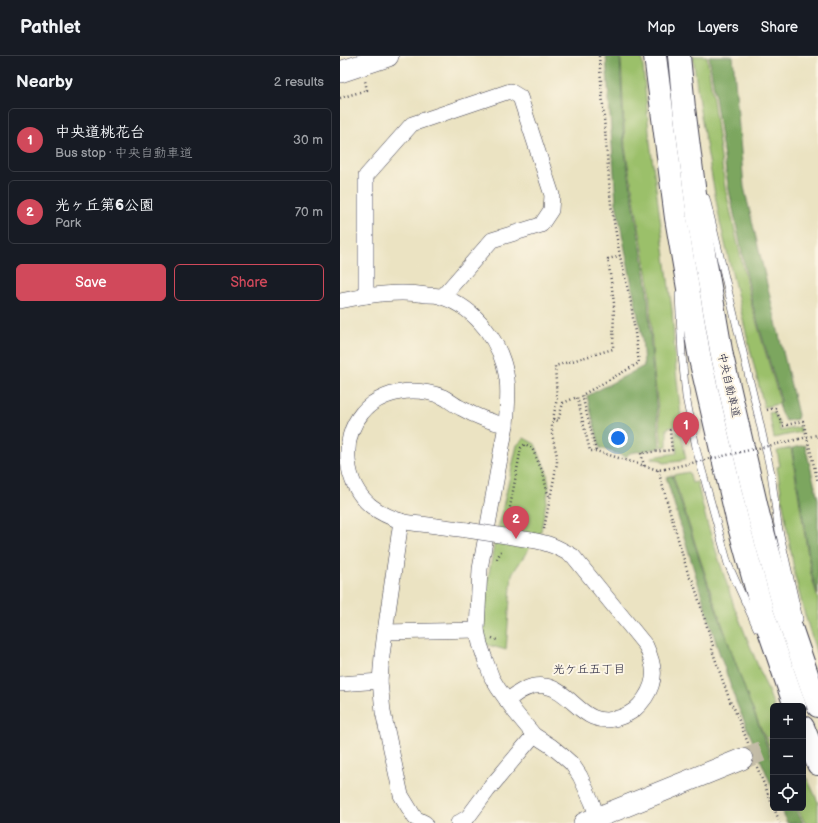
<!DOCTYPE html>
<html lang="en">
<head>
<meta charset="utf-8">
<style>
	body { margin:0; font-family:"Balsamiq Sans","Klee One",sans-serif; background:#20242c; color:#f1f3f6 }
	.controls { position:absolute; right:12px; bottom:12px; display:grid; overflow:hidden; border-radius:6px; box-shadow:0 4px 16px #0002 }
	.controls button { width:36px; height:36px; display:grid; place-items:center; padding:0; border:0; border-bottom:1px solid #363941; background:#171b24; color:#f1f3f6; font:20px sans-serif }
	.you { position:absolute; left:278px; top:382px; width:14px; height:14px; margin:-10px; border:3px solid #fff; border-radius:50%; background:#1a73e8; box-shadow:0 0 0 6px #1a73e833 }
	.badge { display:grid; place-items:center; width:26px; height:26px; border-radius:50%; background:#d1495b; color:#fff; font-size:13px; font-weight:700 }
	.pin { position:absolute; translate:-50% -33px; filter:drop-shadow(0 1px 2px #0008) }
	.pin::after { content:''; position:absolute; top:21px; width:14px; height:12px; background:inherit; clip-path:polygon(0 0,100% 0,50% 100%) }
	.list { margin:0; padding:0; list-style:none }
	h2 { display:flex; justify-content:space-between; align-items:center; height:52px; margin:0; padding:0 16px; font-size:17px }
	h2 small { font-size:13px; font-weight:400; color:#9ea1a6 }
	.list li { display:grid; grid-template-columns:26px 1fr auto; gap:12px; align-items:center; box-sizing:border-box; height:64px; margin:0 8px 8px; padding:0 8px; border:1px solid #363941; border-radius:6px }
	.list b { display:block; font-size:15px; white-space:nowrap }
	.list p { margin:0; font-size:13px; white-space:nowrap; color:#9ea1a6 }
	.list em { font-size:13px; font-style:normal; color:#9ea1a6 }
	.actions { display:flex; gap:8px; padding:12px 16px }
	.actions a { flex:1; padding:9px 0; border:1px solid #d1495b; border-radius:6px; text-align:center; font-size:14px; color:#d1495b }
	.actions .main { background:#d1495b; color:#fff }
	.icon { flex:none; width:22px; height:22px; fill:none; stroke:currentColor; stroke-width:2; stroke-linecap:round; stroke-linejoin:round }
	.map { position:relative; flex:none; width:478px; height:767px; overflow:hidden }
	header { display:flex; align-items:center; gap:24px; box-sizing:border-box; height:56px; padding:0 20px; background:#171b24; border-bottom:1px solid #363941 }
	header strong { font-size:19px }
	nav { display:flex; gap:22px; margin-inline-start:auto; font-size:14px }
	main { display:flex }
	aside { flex:1; background:#171b24 }
	.map>svg:first-child { display:block }
	.green { fill:#9bc06b; stroke:#5e7153 }
	.forest { fill:#7ca65f; stroke:#4f644d }
	.lines { fill:none; stroke-linecap:round; stroke-linejoin:round }
	.secondary-tunnel { stroke:#c3bca7; stroke-width:21; stroke-dasharray:21 10; stroke-linecap:butt }
	.lane-casing { stroke:#403f4f; stroke-width:8 }
	.street-casing { stroke:#403f4f; stroke-width:16 }
	.secondary-casing { stroke:#403f4f; stroke-width:22 }
	.highway-casing { stroke:#403f4f; stroke-width:24 }
	.path { stroke:#403f4f; stroke-width:2.5; stroke-dasharray:1 3; stroke-linecap:butt }
	.lane { stroke:#fff; stroke-width:7 }
	.street { stroke:#fff; stroke-width:15 }
	.secondary { stroke:#fff; stroke-width:21 }
	.highway { stroke:#fff; stroke-width:22 }
	.street-bridge-casing { stroke:#403f4f; stroke-width:16; stroke-linecap:butt }
	.path-bridge { stroke:#403f4f; stroke-width:2.5; stroke-dasharray:1 3; stroke-linecap:butt }
	.street-bridge { stroke:#fff; stroke-width:15 }
	.labels { text-anchor:middle; dominant-baseline:central; stroke-width:4; stroke-linejoin:round; paint-order:stroke }
	.street-label { font-size:11px; fill:#22223b; stroke:#fcf5e5 }
	.neighbourhood-label { font-size:12px; fill:#22223b; stroke:#fcf5e5 }
</style>
</head>
<body>
<header>
<strong>Pathlet</strong>
<nav><a>Map</a><a>Layers</a><a>Share</a></nav>
</header>
<main>
<aside>
<h2>Nearby<small>2 results</small></h2>
<ul class="list">
<li><span class="badge">1</span><div><b>中央道桃花台</b><p>Bus stop · 中央自動車道</p></div><em>30 m</em></li>
<li><span class="badge">2</span><div><b>光ヶ丘第6公園</b><p>Park</p></div><em>70 m</em></li>
</ul>
<div class="actions"><a class="main">Save</a><a>Share</a></div>
</aside>
<div class="map">
<svg width="478" height="767" viewBox="0 0 478 767">
	<rect width="100%" height="100%" fill="#fcf5e5"/>
	<filter id="ink" filterUnits="userSpaceOnUse"><feTurbulence type="fractalNoise" baseFrequency=".025" numOctaves="2"/><feDisplacementMap in="SourceGraphic" scale="8" xChannelSelector="R" yChannelSelector="G"/><feConvolveMatrix kernelMatrix="1 2 1 2 8 2 1 2 1" color-interpolation-filters="sRGB"/></filter>
	<filter id="wash" filterUnits="userSpaceOnUse"><feTurbulence type="fractalNoise" baseFrequency=".012" numOctaves="4" result="noise"/><feDisplacementMap in="SourceGraphic" scale="16" xChannelSelector="R" yChannelSelector="G"/><feGaussianBlur stdDeviation="0.9" result="paint"/><feColorMatrix in="noise" values="0 0 0 0 0 0 0 0 0 0 0 0 0 0 0 0 0 1.4 0 .05"/><feComposite in="paint" operator="in"/></filter>
	<g filter="url(#wash)">
		<rect width="100%" height="100%" fill="#ebe3c2"/>
		<!-- green -->
		<g class="green">
			<polygon points="281,0 302,0 310,86 332,254 336,315 342,369 327,372 327,390 322,391 313,305 309,228 285,91"/>
			<polygon points="353,0 367,0 385,131 412,251 440,345 438,348 424,351 404,268 380,166 360,55"/>
			<polygon points="433,356 439,367 440,375 460,371 461,376 434,382 429,357"/>
			<polygon points="335,377 341,377 346,403 341,404 341,405 323,407 322,404 313,403 312,401 337,397"/>
			<polygon points="184,382 195,388 207,417 209,430 201,475 172,518 166,594 144,588 142,554 154,490 177,389"/>
			<polygon points="451,392 471,519 478,543 478,602 463,552 455,520 437,411 440,410 437,395"/>
			<polygon points="349,416 352,427 357,426 367,467 394,550 434,650 433,650 433,700 408,642 372,539 333,419"/>
			<polygon points="463,713 478,746 478,767 465,767 457,752 463,752"/>
		</g>
		<!-- forest -->
		<g class="forest">
			<polygon points="266,0 280,0 284,91 307,228 312,306 320,392 290,397 286,401 260,392 247,340 304,310 302,281 276,147"/>
			<path d="M369,0H393L404,131L458,359L457,363L446,365C441,358 437,353 441,344L413,250L388,129Z"/>
			<polygon points="465,389 478,443 478,539 472,519 452,392"/>
			<polygon points="332,419 371,539 408,642 433,705 433,733 396,646 377,590 326,421"/>
			<polygon points="441,752 455,752 463,767 447,767"/>
		</g>
	</g>
	<g filter="url(#ink)">
		<g class="lines">
			<!-- secondary-tunnel -->
			<polyline class="secondary-tunnel" points="402,703 433,691"/>
			<!-- lane casing -->
			<g class="lane-casing">
				<g id="lane">
					<polyline points="366,142 418,359 431,417 438,470 459,563"/>
					<polyline points="339,238 342,299 346,341 357,396 388,508 417,572"/>
				</g>
			</g>
			<!-- street casing -->
			<g class="street-casing">
				<g id="street">
					<polyline points="26,240 26,120 72,68 170,35 180,41 212,139 211,154 201,169 152,184 102,241"/>
					<path d="M0,245C29,239 58,234 87,239C92,239 98,239 102,241C137,252 162,288 167,323C169,338 167,354 166,369L140,513L137,574L140,588L146,606L152,622L158,632L175,656L194,679L211,690L222,699L232,708L240,720L252,746L259,767"/>
					<polyline points="61,465 45,576 42,600 40,625 43,656 61,739 75,762 85,767"/>
					<path d="M127,474C112,472 97,470 81,468C75,467 67,467 61,465C51,462 39,456 31,450C4,428 0,383 22,357C34,342 55,335 73,335C83,335 93,337 103,341C109,344 114,349 121,352C135,360 150,366 166,369"/>
					<polyline points="45,576 137,574"/>
					<polyline points="0,628 40,625"/>
					<path d="M167,645C178,636 191,627 205,630C234,635 243,675 281,661C292,657 298,652 305,642C317,624 315,610 306,590L233,500C217,491 209,487 191,484"/>
					<polyline points="118,767 128,761 148,734 194,679"/>
				</g>
			</g>
			<!-- secondary casing -->
			<g class="secondary-casing">
				<g id="secondary">
					<polyline points="0,16 48,0"/>
					<polyline points="244,767 402,703"/>
				</g>
			</g>
			<!-- highway casing -->
			<g class="highway-casing">
				<g id="highway">
					<polyline points="315,0 336,162 360,303 398,467 423,557 455,650"/>
					<polyline points="339,0 344,52 358,162 382,300 419,461 444,551 478,650"/>
					<polyline points="463,671 478,708"/>
				</g>
			</g>
			<!-- path -->
			<g class="path">
				<polyline points="259,0 271,149 280,200 291,247 299,307 242,339 256,395 318,414 325,413"/>
				<polyline points="0,42 27,34 25,25"/>
				<polyline points="427,354 435,352 443,370 463,365 478,426"/>
				<polyline points="213,363 218,365 223,347 237,341 250,395 256,395"/>
				<polyline points="459,383 477,379 478,382"/>
				<polyline points="304,410 301,397 332,394 330,374 344,373"/>
				<polyline points="318,414 349,521 353,525 373,590 372,594 391,648 394,652 408,687"/>
				<polyline points="167,467 181,392 185,388 192,392 203,417 207,435 210,442"/>
				<polyline points="204,473 217,407 217,400 212,378 212,369 217,342 215,310 273,293 274,247 268,203 280,200"/>
				<polyline points="157,503 162,493"/>
				<polyline points="152,582 159,585"/>
				<polyline points="417,711 433,750"/>
				<polyline points="434,752 440,767"/>
			</g>
			<!-- lane -->
			<use href="#lane" class="lane"/>
			<!-- street -->
			<use href="#street" class="street"/>
			<!-- secondary -->
			<use href="#secondary" class="secondary"/>
			<!-- highway -->
			<use href="#highway" class="highway"/>
			<!-- street-bridge casing -->
			<g class="street-bridge-casing">
				<polyline id="street-bridge" points="127,474 191,484"/>
			</g>
			<!-- path-bridge -->
			<polyline class="path-bridge" points="325,413 459,383"/>
			<!-- street-bridge -->
			<use href="#street-bridge" class="street-bridge"/>
		</g>
	</g>
	<g class="labels">
		<!-- street labels -->
		<g class="street-label">
			<text transform="translate(389 329) rotate(77)">中央自動車道</text>
		</g>
		<!-- neighbourhood labels -->
		<g class="neighbourhood-label">
			<text x="249" y="613">光ケ丘五丁目</text>
		</g>
	</g>
</svg>
<div class="controls">
<button>+</button>
<button>−</button>
<button><svg class="icon" aria-label="locate" viewBox="0 0 24 24"><circle cx="12" cy="12" r="6"/><path d="M12 2v4M12 18v4M2 12h4M18 12h4"/></svg></button>
</div>
<div class="you"></div>
<div class="pin badge" style="left:346px;top:389px">1</div>
<div class="pin badge" style="left:176px;top:483px">2</div>
</div>
</main>
</body>
</html>
